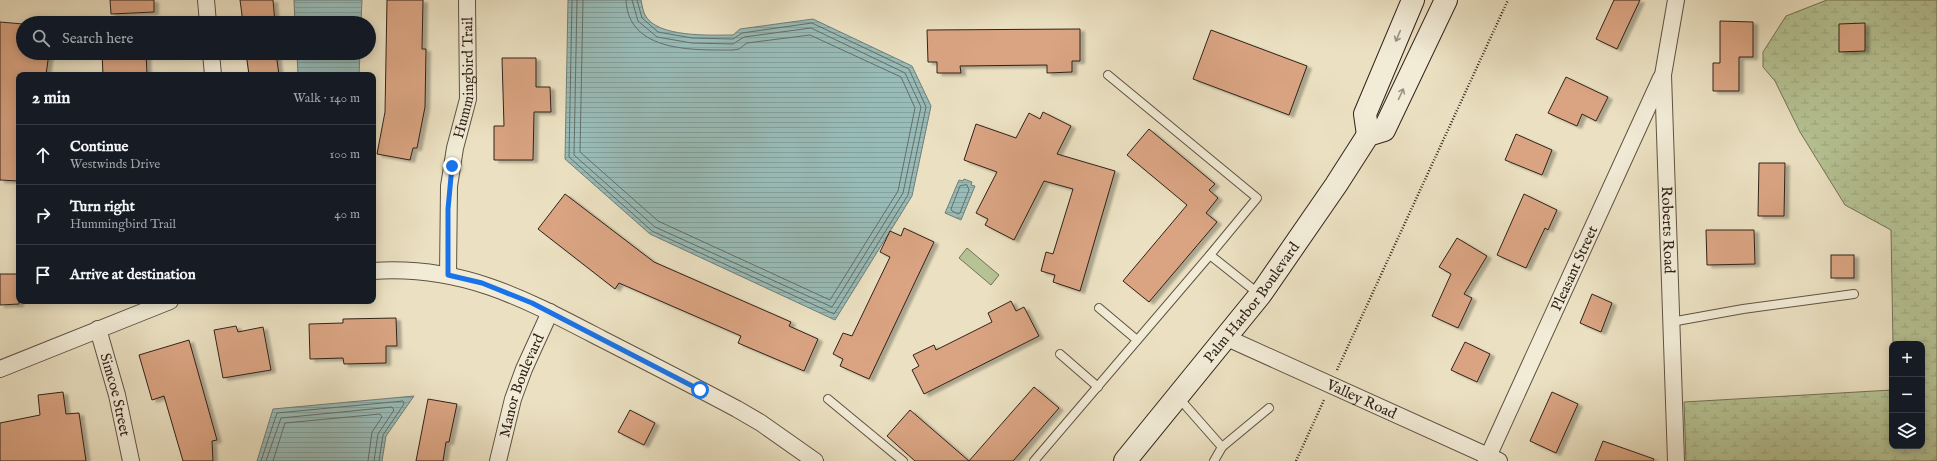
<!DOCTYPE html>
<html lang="en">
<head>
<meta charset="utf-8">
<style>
	body { margin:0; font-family:"IM FELL English",serif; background:#242831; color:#f1f3f6 }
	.controls { position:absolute; right:12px; bottom:12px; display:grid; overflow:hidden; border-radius:8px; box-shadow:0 2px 10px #0003 }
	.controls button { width:36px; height:36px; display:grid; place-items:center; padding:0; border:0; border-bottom:1px solid #363941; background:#171b24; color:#f1f3f6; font:20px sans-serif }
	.stop { position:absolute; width:12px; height:12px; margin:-9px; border:3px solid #1a73e8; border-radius:50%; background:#fff }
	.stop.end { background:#1a73e8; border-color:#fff; box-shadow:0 1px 4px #0008 }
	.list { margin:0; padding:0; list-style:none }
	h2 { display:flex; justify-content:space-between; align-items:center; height:52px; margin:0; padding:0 16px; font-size:17px }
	h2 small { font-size:13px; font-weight:400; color:#9ea1a6 }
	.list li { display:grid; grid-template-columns:26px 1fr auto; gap:12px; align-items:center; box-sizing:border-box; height:60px; padding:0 16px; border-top:1px solid #363941 }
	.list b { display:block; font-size:15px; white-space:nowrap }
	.list p { margin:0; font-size:13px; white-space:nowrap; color:#9ea1a6 }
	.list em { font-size:13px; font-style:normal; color:#9ea1a6 }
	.icon { flex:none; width:22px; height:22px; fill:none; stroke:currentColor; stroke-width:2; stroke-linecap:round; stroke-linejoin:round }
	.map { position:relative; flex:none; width:1937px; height:461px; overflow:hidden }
	.search { position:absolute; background:#171b24; box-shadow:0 2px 10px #0003; left:16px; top:16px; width:360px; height:44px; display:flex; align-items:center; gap:10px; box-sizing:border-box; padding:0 14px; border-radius:22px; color:#9ea1a6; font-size:15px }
	.panel { position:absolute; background:#171b24; box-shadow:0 2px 10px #0003; left:16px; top:72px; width:360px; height:232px; border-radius:8px }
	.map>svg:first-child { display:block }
	.wetland { fill:url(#wetland-marsh); stroke:#747257 }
	.pitch { fill:#b6c394; stroke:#747257 }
	.water { fill:url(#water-rules); stroke:#6f7e79 }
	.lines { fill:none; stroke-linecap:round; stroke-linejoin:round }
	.shore { stroke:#656f69; stroke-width:1 }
	.building { fill:#daa482; stroke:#31221a; filter:url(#shadow) }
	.service-casing { stroke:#605244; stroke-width:10 }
	.minor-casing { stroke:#605244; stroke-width:18 }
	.secondary-casing { stroke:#31221a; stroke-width:24 }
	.path { stroke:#31221a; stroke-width:2.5; stroke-dasharray:1 2; stroke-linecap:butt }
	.service { stroke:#f2ecd7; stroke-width:8 }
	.minor { stroke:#f2ecd7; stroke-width:16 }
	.secondary { stroke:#f2ecd7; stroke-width:22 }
	.oneway { stroke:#9b9182 }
	.route { stroke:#1a73e8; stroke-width:5 }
	.labels { text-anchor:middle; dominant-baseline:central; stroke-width:3; stroke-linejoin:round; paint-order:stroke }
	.street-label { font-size:15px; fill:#31221a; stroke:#f2ecd7 }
</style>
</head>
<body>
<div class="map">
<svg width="1937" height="461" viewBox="0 0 1937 461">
	<defs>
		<pattern id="wetland-marsh" width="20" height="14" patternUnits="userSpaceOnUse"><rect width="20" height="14" fill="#b6c394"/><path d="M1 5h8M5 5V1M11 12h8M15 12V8" fill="none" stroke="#9da77f"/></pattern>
		<pattern id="water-rules" width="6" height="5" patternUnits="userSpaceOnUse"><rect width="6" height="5" fill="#99bcb8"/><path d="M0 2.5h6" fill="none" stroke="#84a19e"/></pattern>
		<filter id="shadow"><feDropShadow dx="4.5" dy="2.5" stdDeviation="1" flood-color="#0004"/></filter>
	</defs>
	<rect width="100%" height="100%" fill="#ebe1c2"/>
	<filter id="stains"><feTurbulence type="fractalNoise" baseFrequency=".005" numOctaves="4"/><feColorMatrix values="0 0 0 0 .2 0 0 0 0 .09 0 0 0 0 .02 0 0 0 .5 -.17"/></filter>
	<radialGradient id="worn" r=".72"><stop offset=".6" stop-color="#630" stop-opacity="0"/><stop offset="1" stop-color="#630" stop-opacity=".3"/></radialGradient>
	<!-- wetland -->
	<polygon class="wetland" points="1827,0 1937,0 1937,461 1686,461 1684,402 1892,390 1892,446 1922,446 1922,344 1893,344 1891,230 1845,205 1800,132 1775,81 1763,67 1763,52 1786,16"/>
	<!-- pitch -->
	<polygon class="pitch" points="967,248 999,275 991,285 959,258"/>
	<!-- water -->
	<g class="water">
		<polygon points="294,0 362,0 361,23 295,23"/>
		<path d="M568,0H641C642,5 643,11 645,15C657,38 711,35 733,35L740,29L813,19L912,66L931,106L912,196L835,320L650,234L565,159Z"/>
		<polygon points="297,53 360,53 359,75 298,75"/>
		<polygon points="964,179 972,182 971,185 975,186 961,220 945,213 959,180 963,181"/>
		<polygon points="414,396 386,436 382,461 257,461 273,409"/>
	</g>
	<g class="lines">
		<!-- shore -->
		<g class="shore">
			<polyline points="572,0 569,157 652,231 834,314 908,195 926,107 909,69 812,23 742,33 733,39 692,38 658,32 642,18 637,0"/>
			<polyline points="577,0 574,155 655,227 832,307 903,193 921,107 905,73 811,28 744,37 733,44 692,43 657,37 638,21 632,0"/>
			<path d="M583,0L580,152L658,221L830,300L898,191L915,108L901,77L810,35L747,43L739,49L733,50C695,50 628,53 626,0"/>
			<polygon points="967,185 969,190 960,213 958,214 952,211 951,209 960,186"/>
			<polyline points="261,461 277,413 403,401 404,404 383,435 379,461"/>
			<polyline points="266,461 281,418 392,407 394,410 378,434 374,461"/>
			<polyline points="273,461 285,423 380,414 382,417 372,432 368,461"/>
		</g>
	</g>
	<!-- building -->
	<g class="building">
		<polygon points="110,0 154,0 154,12 111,14"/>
		<polygon points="240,0 273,0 275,23 243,23"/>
		<polygon points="387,0 423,0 422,49 426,49 425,107 417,148 413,148 410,160 377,154 385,112"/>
		<polygon points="1614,0 1640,0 1617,49 1596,39"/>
		<polygon points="1720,21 1753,22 1753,57 1739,57 1739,91 1713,91 1713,63 1720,63"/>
		<polygon points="0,22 23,24 23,53 49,53 46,75 19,75 19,181 0,180"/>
		<polygon points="1865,23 1865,51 1839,52 1839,24"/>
		<polygon points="1080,29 1080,61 1072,61 1072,72 1047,73 1047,65 960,66 961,73 937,73 937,62 928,62 927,30"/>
		<polygon points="1211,30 1307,66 1289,115 1193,79"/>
		<polygon points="102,53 146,53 147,74 103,75"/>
		<polygon points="246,53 276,53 279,75 249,75"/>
		<polygon points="502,58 536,58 536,87 550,87 551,112 534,112 533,160 494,160 494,126 504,126"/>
		<polygon points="1566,77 1608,97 1596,121 1582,114 1577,126 1548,113"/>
		<polygon points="1043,112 1071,126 1057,154 1115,171 1080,291 1053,282 1055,275 1041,271 1046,252 1053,254 1073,189 1044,181 1014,240 985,225 988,219 976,213 997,172 964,160 976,124 1016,138 1029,113 1040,119"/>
		<polygon points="1149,129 1215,184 1209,190 1218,198 1206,213 1217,222 1149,302 1123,281 1187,205 1127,155"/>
		<polygon points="1516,134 1552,150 1542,175 1505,160"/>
		<polygon points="1759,163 1785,163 1784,216 1758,216"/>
		<polygon points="565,194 654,262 791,322 789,326 818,339 804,371 738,343 741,336 619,283 615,289 538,229"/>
		<polygon points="1524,194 1557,210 1548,230 1545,228 1526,268 1497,255"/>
		<polygon points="904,228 934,242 869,379 840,366 843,359 833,354 843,333 852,336 890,257 880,252 890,231 901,236"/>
		<polygon points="1706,230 1754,230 1755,264 1707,265"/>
		<polygon points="1457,238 1487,256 1464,294 1472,298 1458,328 1432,316 1451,274 1439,267"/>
		<rect x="1831" y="255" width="23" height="23"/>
		<polygon points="0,274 19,274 19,304 0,305"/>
		<polygon points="1592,294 1612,303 1601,332 1580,323"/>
		<polygon points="1011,301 1016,311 1024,307 1039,336 924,394 912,370 919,366 913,355 934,345 936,350 992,322 988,313"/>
		<polygon points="396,318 397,346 386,346 386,363 344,364 343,358 310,359 309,324 343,323 343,319"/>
		<polygon points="236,326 238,332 263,327 271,370 223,378 214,330"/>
		<polygon points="189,340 217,440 212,441 213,461 183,461 164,396 152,400 139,355"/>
		<polygon points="1465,342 1490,354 1477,382 1451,370"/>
		<polygon points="1034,387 1059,408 1013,461 915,461 887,436 910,410 969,461"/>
		<polygon points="63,392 66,414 79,413 86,461 0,461 0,423 40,415 38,395"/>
		<polygon points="1552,392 1578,404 1556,453 1530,441"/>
		<polygon points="428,399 457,404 449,442 446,442 443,461 416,461"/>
		<polygon points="630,410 655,423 644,445 618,432"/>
		<polygon points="1603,441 1654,459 1653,461 1595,461"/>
	</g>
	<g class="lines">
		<!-- service casing -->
		<g class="service-casing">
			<g id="service">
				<polyline points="1108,75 1257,198 1210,255"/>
				<polyline points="1099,308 1137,340"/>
				<polyline points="1671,322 1743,309 1854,294"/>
				<polyline points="1060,354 1098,387"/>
				<polyline points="1178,397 1222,447 1214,461"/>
				<polyline points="828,399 903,461"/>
				<polyline points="1222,447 1269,408"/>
				<polyline points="1034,461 1210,255 1259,294"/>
			</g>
		</g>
		<!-- minor casing -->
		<g class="minor-casing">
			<g id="minor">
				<polyline points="206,0 208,23"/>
				<path id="s1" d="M1676,0L1663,75L1676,461"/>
				<polyline points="211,53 213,75"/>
				<path d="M373,271C463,265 525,299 602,339C647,362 692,385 737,409L761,423L815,461"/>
				<path id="s2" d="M448,275L449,186L455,148L468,99L467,0"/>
				<path id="s3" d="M98,329L117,395L131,461"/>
				<path id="s4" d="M1225,337L1499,461"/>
				<polyline points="0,369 170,301"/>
				<path id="s5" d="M498,461L513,399L524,369L550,312"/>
				<path id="s6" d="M1486,461L1661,78"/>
			</g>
		</g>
		<!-- secondary casing -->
		<g class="secondary-casing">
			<g id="secondary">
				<polyline points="1368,135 1365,114 1413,0"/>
				<path id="s7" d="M1125,461L1260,295L1336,185L1368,135L1384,130L1446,0"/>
			</g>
		</g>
		<!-- path -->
		<g class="path">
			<polyline points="1337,370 1508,0"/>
			<polyline points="1296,461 1324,400"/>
		</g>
		<!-- service -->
		<use href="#service" class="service"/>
		<!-- minor -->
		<use href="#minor" class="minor"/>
		<!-- secondary -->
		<use href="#secondary" class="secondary"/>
	</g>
	<!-- one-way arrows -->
	<defs><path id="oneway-shaft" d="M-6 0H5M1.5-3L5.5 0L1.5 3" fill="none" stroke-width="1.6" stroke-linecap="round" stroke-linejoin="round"/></defs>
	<g class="oneway">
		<use href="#oneway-shaft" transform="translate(1398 36) rotate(113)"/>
		<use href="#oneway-shaft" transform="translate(1401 94) rotate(-65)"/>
	</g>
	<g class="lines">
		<!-- route -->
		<polyline class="route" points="452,166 448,209 448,275 482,283 532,303 700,390"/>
	</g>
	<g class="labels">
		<!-- street labels -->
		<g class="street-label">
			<text stroke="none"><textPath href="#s2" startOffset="199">Hummingbird Trail</textPath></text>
			<text stroke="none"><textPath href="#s1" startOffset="231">Roberts Road</textPath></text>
			<text stroke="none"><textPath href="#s6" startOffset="212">Pleasant Street</textPath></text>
			<text stroke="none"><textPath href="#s7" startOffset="203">Palm Harbor Boulevard</textPath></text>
			<text stroke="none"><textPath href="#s5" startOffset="79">Manor Boulevard</textPath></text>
			<text stroke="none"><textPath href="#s3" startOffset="68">Simcoe Street</textPath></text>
			<text stroke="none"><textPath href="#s4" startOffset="150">Valley Road</textPath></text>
		</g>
	</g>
	<rect width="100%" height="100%" filter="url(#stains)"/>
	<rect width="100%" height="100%" fill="url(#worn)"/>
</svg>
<div class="controls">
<button>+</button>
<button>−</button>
<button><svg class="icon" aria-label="layers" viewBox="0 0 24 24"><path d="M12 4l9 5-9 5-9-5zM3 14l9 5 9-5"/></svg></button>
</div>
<div class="stop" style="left:700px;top:390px"></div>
<div class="stop end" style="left:452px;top:166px"></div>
<div class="search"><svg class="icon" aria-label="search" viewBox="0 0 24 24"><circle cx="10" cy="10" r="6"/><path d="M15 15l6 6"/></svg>Search here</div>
<section class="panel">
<h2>2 min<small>Walk · 140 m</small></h2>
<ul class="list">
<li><svg class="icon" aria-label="ahead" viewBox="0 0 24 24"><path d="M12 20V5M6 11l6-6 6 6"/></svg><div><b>Continue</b><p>Westwinds Drive</p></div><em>100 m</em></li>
<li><svg class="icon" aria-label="right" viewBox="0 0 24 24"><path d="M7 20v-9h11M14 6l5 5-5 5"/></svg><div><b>Turn right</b><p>Hummingbird Trail</p></div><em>40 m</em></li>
<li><svg class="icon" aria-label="arrive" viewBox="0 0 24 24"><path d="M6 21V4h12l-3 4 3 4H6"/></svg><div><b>Arrive at destination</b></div></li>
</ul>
</section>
</div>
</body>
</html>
